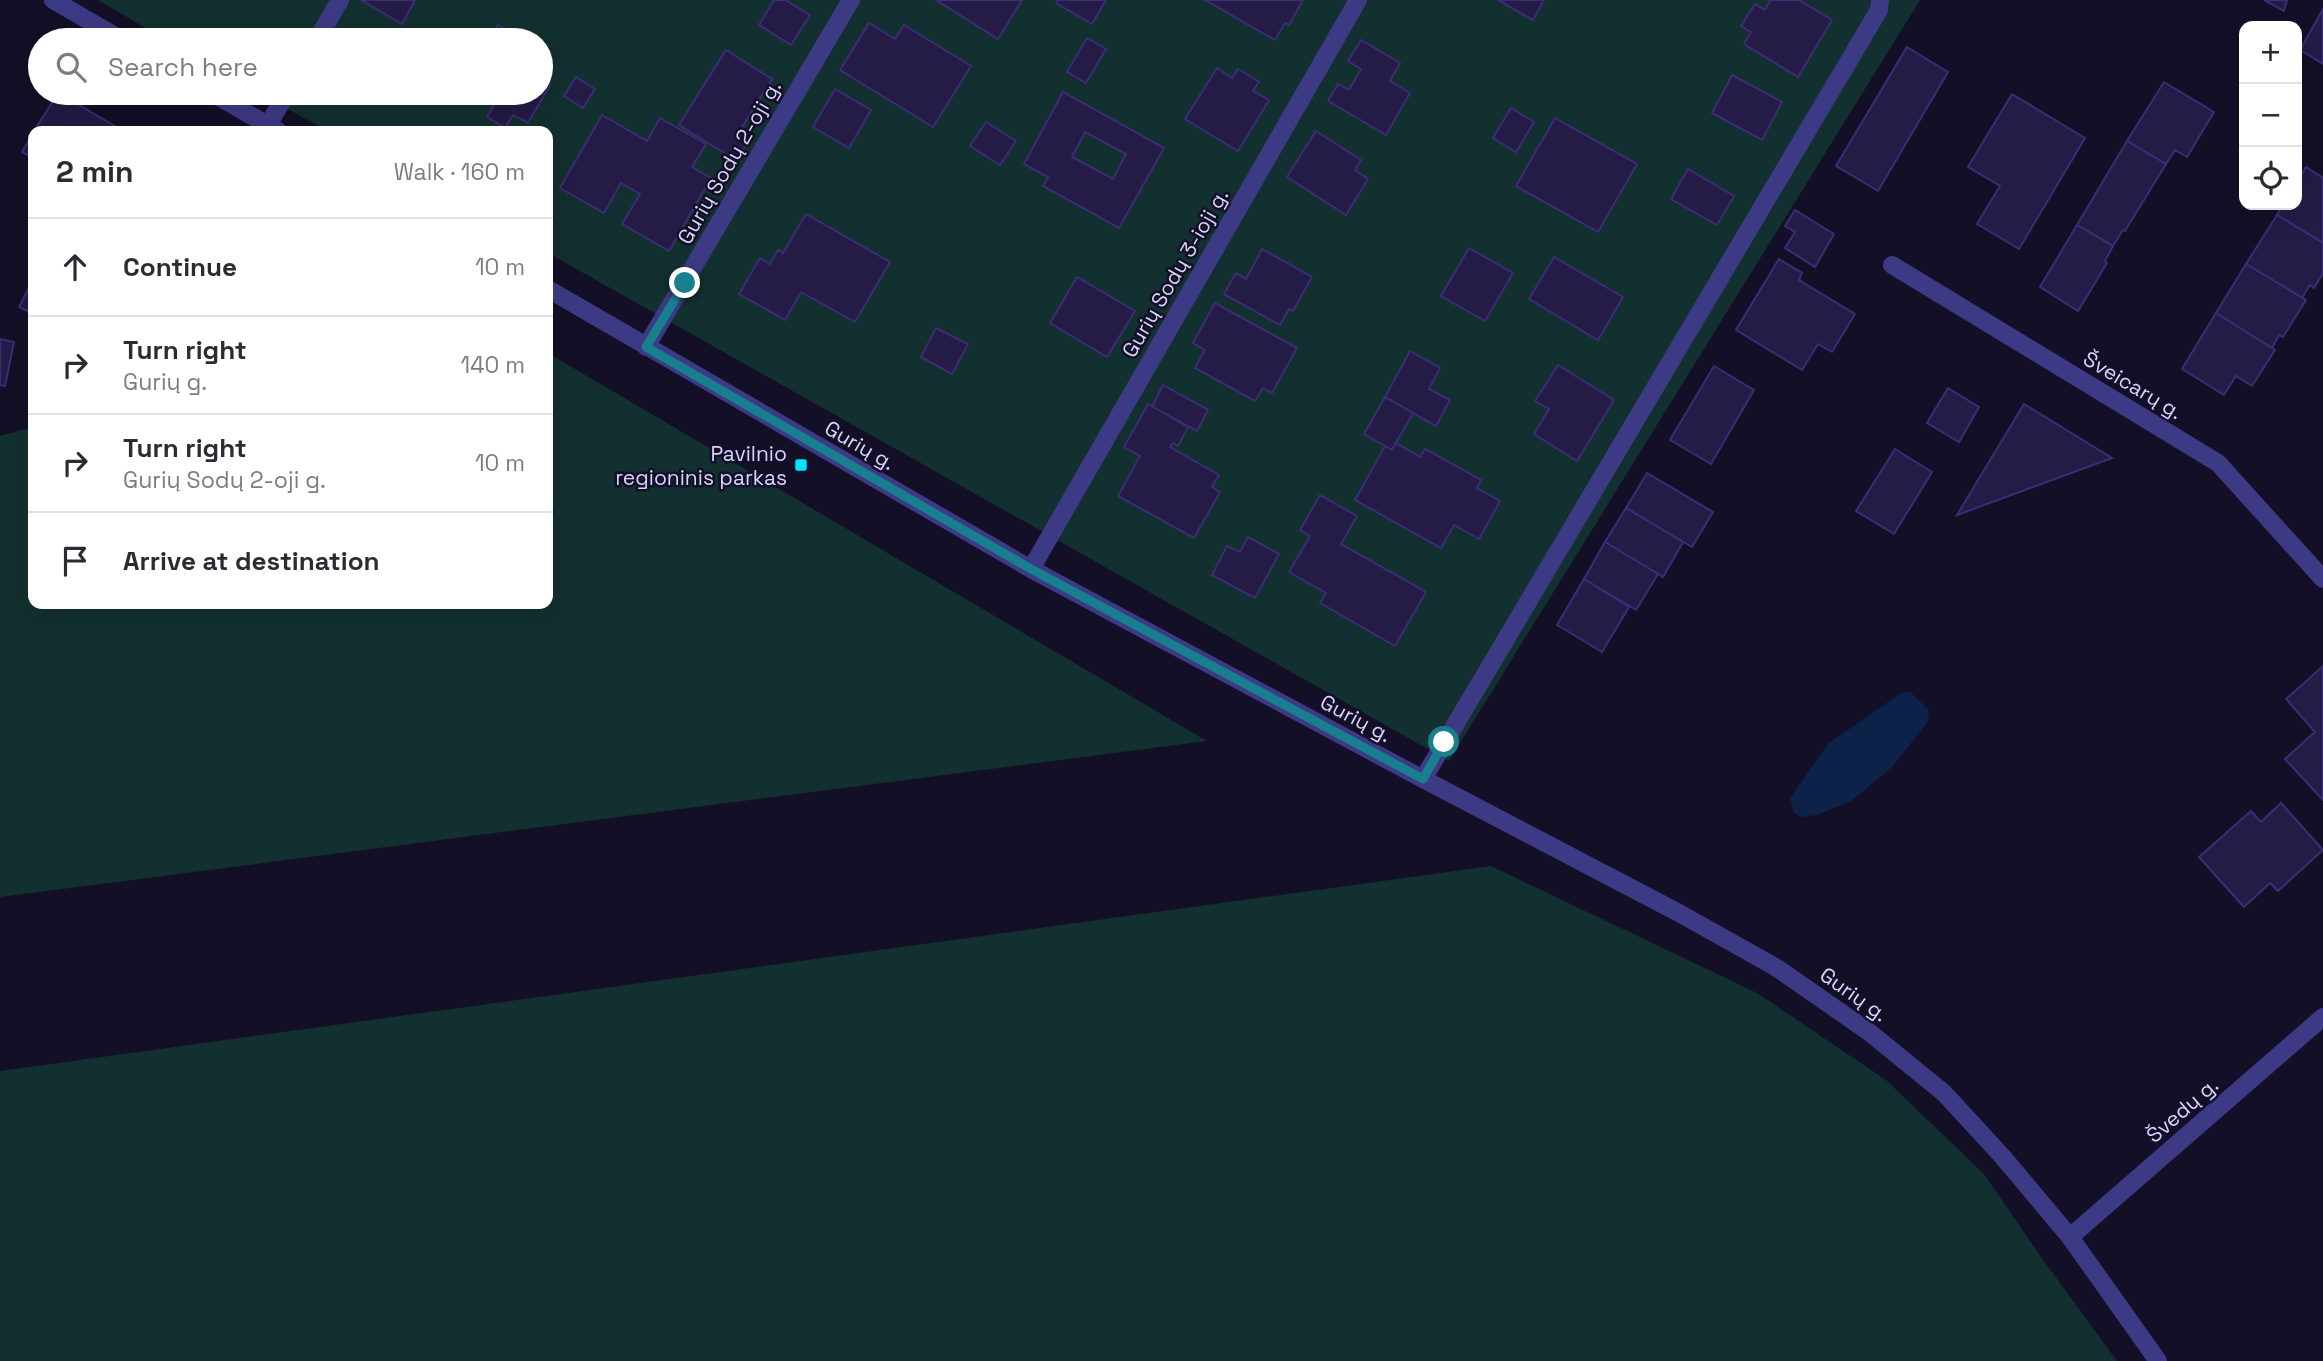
<!DOCTYPE html>
<html lang="en">
<head>
<meta charset="utf-8">
<style>
	body { margin:0; font-family:"Space Grotesk",sans-serif; background:#f2f2f3; color:#2b2b33 }
	.controls { position:absolute; right:21px; top:21px; display:grid; overflow:hidden; border-radius:14px; box-shadow:0 7px 28px #0002 }
	.controls button { width:63px; height:63px; display:grid; place-items:center; padding:0; border:0; border-bottom:2px solid #e1e1e2; background:#fff; color:#2b2b33; font:35px sans-serif }
	.stop { position:absolute; width:21px; height:21px; margin:-16px; border:5px solid #187f8f; border-radius:50%; background:#fff }
	.stop.end { background:#187f8f; border-color:#fff; box-shadow:0 2px 7px #0008 }
	.list { margin:0; padding:0; list-style:none }
	h2 { display:flex; justify-content:space-between; align-items:center; height:91px; margin:0; padding:0 28px; font-size:30px }
	h2 small { font-size:23px; font-weight:400; color:#7c7c81 }
	.list li { display:grid; grid-template-columns:46px 1fr auto; gap:21px; align-items:center; box-sizing:border-box; height:98px; padding:0 28px; border-top:2px solid #e1e1e2 }
	.list b { display:block; font-size:26px; white-space:nowrap }
	.list p { margin:0; font-size:23px; white-space:nowrap; color:#7c7c81 }
	.list em { font-size:23px; font-style:normal; color:#7c7c81 }
	.icon { flex:none; width:38px; height:38px; fill:none; stroke:currentColor; stroke-width:2; stroke-linecap:round; stroke-linejoin:round }
	.map { position:relative; flex:none; width:2323px; height:1361px; overflow:hidden }
	.search { position:absolute; background:#fff; box-shadow:0 7px 28px #0002; left:28px; top:28px; width:525px; height:77px; display:flex; align-items:center; gap:18px; box-sizing:border-box; padding:0 24px; border-radius:38px; color:#7c7c81; font-size:26px }
	.panel { position:absolute; background:#fff; box-shadow:0 7px 28px #0002; left:28px; top:126px; width:525px; height:483px; border-radius:14px }
	.map>svg:first-child { display:block }
	.green { fill:#12302f }
	.water { fill:#0c2248 }
	.building { fill:#241b47; stroke:#3b2d73; stroke-width:2; fill-rule:evenodd }
	.lines { fill:none; stroke-linecap:round; stroke-linejoin:round }
	.minor { stroke:#3d3a85; stroke-width:18 }
	.route { stroke:#187f8f; stroke-width:9 }
	.poi-dot { fill:#00e5ff; stroke:#130f26; stroke-width:2.5 }
	.labels { text-anchor:middle; dominant-baseline:central; stroke-width:5; stroke-linejoin:round; paint-order:stroke }
	.street-label { font-size:21px; fill:#d9d4ff; stroke:#130f26 }
	.poi-label { font-size:21px; fill:#d9d4ff; stroke:#130f26; text-anchor:end }
</style>
</head>
<body>
<div class="map">
<svg width="2323" height="1361" viewBox="0 0 2323 1361">
	<rect width="100%" height="100%" fill="#130f26"/>
	<!-- green -->
	<g class="green">
		<polygon points="98,0 1920,0 1449,761 548,253 548,131 328,131 258,93 541,93 541,40 166,40"/>
		<polygon points="548,353 1207,741 0,897 0,436 33,427 33,604 548,604"/>
		<polygon points="1491,866 1757,993 1886,1080 1984,1174 2041,1257 2117,1361 0,1361 0,1071"/>
	</g>
	<!-- water -->
	<polygon class="water" points="1905,692 1910,692 1929,710 1928,721 1892,767 1851,801 1817,815 1801,817 1794,813 1790,798 1829,743 1897,696"/>
	<!-- building -->
	<g class="building">
		<polygon points="361,0 415,0 402,24"/>
		<polygon points="774,0 785,0 810,15 791,45 759,25"/>
		<polygon points="936,0 1022,0 998,39"/>
		<polygon points="1058,0 1106,0 1092,24 1056,3"/>
		<polygon points="1205,0 1303,0 1289,25 1285,23 1275,40"/>
		<polygon points="1498,0 1544,0 1533,20"/>
		<polygon points="1770,0 1799,0 1832,20 1798,77 1744,44 1751,32 1741,26 1755,4 1765,10"/>
		<polygon points="2264,0 2287,0 2284,11"/>
		<polygon points="2323,9 2323,64 2300,50"/>
		<polygon points="869,23 895,39 904,25 971,66 933,127 840,70"/>
		<polygon points="498,25 525,40 490,40"/>
		<polygon points="1087,38 1106,49 1086,83 1067,72"/>
		<polygon points="1361,40 1400,63 1390,81 1410,93 1386,135 1328,101 1338,84 1349,90 1361,69 1348,61"/>
		<polygon points="1907,47 1948,72 1878,191 1836,166"/>
		<polygon points="726,50 772,79 741,129 752,135 736,160 679,125"/>
		<polygon points="1217,68 1232,78 1238,69 1259,82 1253,91 1269,100 1238,151 1185,119"/>
		<polygon points="1732,75 1782,102 1762,140 1712,113"/>
		<polygon points="576,77 595,89 583,108 564,96"/>
		<polygon points="541,79 550,85 528,123 513,115 505,128 487,117 501,93 541,93"/>
		<polygon points="2164,82 2214,112 2187,157 2175,150 2166,164 2127,141"/>
		<polygon points="835,89 871,110 849,148 813,127"/>
		<path d="M1063,92L1164,148L1119,228L1043,186L1048,177L1024,164ZM1085,132L1126,154L1113,179L1072,157Z"/>
		<polygon points="58,93 59,93 123,131 34,131"/>
		<polygon points="2012,94 2085,138 2019,249 1977,224 2000,186 1968,167"/>
		<polygon points="1511,108 1534,122 1516,152 1493,138"/>
		<polygon points="602,115 647,141 660,118 706,144 692,167 711,178 669,251 622,224 640,194 621,183 604,213 560,188"/>
		<polygon points="1555,118 1637,164 1598,232 1516,186"/>
		<polygon points="986,122 1016,141 1000,165 970,146"/>
		<polygon points="1316,131 1361,160 1355,170 1368,179 1346,215 1287,177"/>
		<polygon points="33,133 33,158 22,152"/>
		<polygon points="2127,141 2166,164 2125,231 2123,230 2113,246 2077,225"/>
		<polygon points="2306,167 2323,178 2323,243 2277,215 2283,205 2297,205 2297,182"/>
		<polygon points="1688,169 1734,196 1717,225 1671,199"/>
		<polygon points="1795,210 1834,234 1815,267 1785,248 1795,232 1785,226"/>
		<polygon points="806,214 890,262 855,322 801,292 785,320 739,294 760,258 770,264 778,250 783,253"/>
		<polygon points="2277,215 2323,243 2323,273 2314,288 2310,285 2302,298 2246,264"/>
		<polygon points="2077,225 2113,246 2105,261 2107,263 2078,311 2040,287"/>
		<polygon points="1469,248 1513,273 1485,321 1441,296"/>
		<polygon points="1262,249 1312,277 1293,311 1289,309 1280,325 1224,294 1236,273 1246,279"/>
		<polygon points="1554,257 1623,297 1598,340 1529,299"/>
		<polygon points="1779,259 1802,273 1799,280 1855,314 1832,352 1818,344 1802,370 1736,330"/>
		<polygon points="2246,264 2306,300 2283,337 2279,335 2272,348 2216,313"/>
		<polygon points="1077,277 1135,311 1107,357 1050,323"/>
		<polygon points="33,279 33,314 19,307"/>
		<polygon points="1215,303 1297,348 1272,393 1263,388 1255,401 1195,368 1205,350 1193,343"/>
		<polygon points="2216,313 2275,350 2252,386 2236,376 2224,395 2182,369"/>
		<polygon points="936,328 968,344 952,374 921,357"/>
		<polygon points="0,339 14,342 5,386 0,385"/>
		<polygon points="1410,351 1440,368 1429,389 1450,400 1436,426 1385,397"/>
		<polygon points="1558,365 1614,400 1577,461 1534,434 1549,409 1535,401"/>
		<polygon points="1714,366 1754,390 1711,464 1670,440"/>
		<polygon points="1163,385 1208,410 1197,431 1152,407"/>
		<polygon points="1948,388 1979,407 1959,442 1927,423"/>
		<polygon points="1385,397 1413,413 1392,450 1364,434"/>
		<polygon points="1148,404 1188,427 1178,446 1173,443 1170,447 1219,475 1212,487 1220,492 1194,538 1118,496 1140,456 1124,447"/>
		<polygon points="2024,404 2112,458 1957,515"/>
		<polygon points="1396,443 1420,457 1425,449 1481,480 1477,488 1500,501 1479,539 1454,525 1441,548 1355,500 1385,446 1392,450"/>
		<polygon points="1895,449 1932,472 1894,534 1856,511"/>
		<polygon points="1647,473 1713,512 1692,547 1626,508"/>
		<polygon points="1320,495 1357,516 1341,544 1426,592 1395,646 1320,603 1326,593 1289,572 1310,536 1300,530"/>
		<polygon points="1626,508 1683,542 1663,577 1605,542"/>
		<polygon points="1248,537 1279,554 1255,598 1212,575 1227,546 1240,552"/>
		<polygon points="1605,542 1658,574 1636,610 1584,579"/>
		<polygon points="1584,579 1629,607 1602,652 1557,625"/>
		<polygon points="2323,666 2323,800 2285,759 2315,732 2286,699"/>
		<polygon points="2281,803 2323,850 2278,891 2270,883 2244,907 2199,857 2251,811 2261,822"/>
	</g>
	<g class="lines">
		<!-- minor -->
		<g class="minor">
			<polyline points="53,0 122,40"/>
			<polyline points="317,40 340,0"/>
			<polyline points="212,93 278,131"/>
			<polyline points="268,125 287,93"/>
			<polyline points="1892,265 2218,463 2323,579"/>
			<polyline points="548,289 1031,569 1423,779 1679,913 1777,968 1869,1032 1944,1093 2002,1156 2070,1237 2158,1361"/>
			<polyline points="646,347 851,0"/>
			<polyline points="1031,569 1358,0"/>
			<polyline points="1423,779 1879,10 1880,0"/>
			<polyline points="2070,1237 2323,1017"/>
		</g>
	</g>
	<g class="lines">
		<!-- route -->
		<polyline class="route" points="685,283 646,347 1031,569 1423,779 1444,742"/>
	</g>
	<!-- markers -->
	<rect class="poi-dot" x="794" y="458" width="14" height="14" rx="3.5"/>
	<g class="labels">
		<!-- street labels -->
		<g class="street-label">
			<text transform="translate(729 162) rotate(-60)">Gurių Sodų 2-oji g.</text>
			<text transform="translate(1175 273) rotate(-60)">Gurių Sodų 3-ioji g.</text>
			<text transform="translate(2133 385) rotate(31)">Šveicarų g.</text>
			<text transform="translate(860 445) rotate(30)">Gurių g.</text>
			<text transform="translate(1356 718) rotate(28)">Gurių g.</text>
			<text transform="translate(1854 994) rotate(35)">Gurių g.</text>
			<text transform="translate(2182 1110) rotate(-41)">Švedų g.</text>
		</g>
		<!-- poi labels -->
		<g class="poi-label">
			<text x="787" y="453">Pavilnio<tspan x="787" dy="24">regioninis parkas</tspan></text>
		</g>
	</g>
</svg>
<div class="controls">
<button>+</button>
<button>−</button>
<button><svg class="icon" aria-label="locate" viewBox="0 0 24 24"><circle cx="12" cy="12" r="6"/><path d="M12 2v4M12 18v4M2 12h4M18 12h4"/></svg></button>
</div>
<div class="stop" style="left:1444px;top:742px"></div>
<div class="stop end" style="left:685px;top:283px"></div>
<div class="search"><svg class="icon" aria-label="search" viewBox="0 0 24 24"><circle cx="10" cy="10" r="6"/><path d="M15 15l6 6"/></svg>Search here</div>
<section class="panel">
<h2>2 min<small>Walk · 160 m</small></h2>
<ul class="list">
<li><svg class="icon" aria-label="ahead" viewBox="0 0 24 24"><path d="M12 20V5M6 11l6-6 6 6"/></svg><div><b>Continue</b></div><em>10 m</em></li>
<li><svg class="icon" aria-label="right" viewBox="0 0 24 24"><path d="M7 20v-9h11M14 6l5 5-5 5"/></svg><div><b>Turn right</b><p>Gurių g.</p></div><em>140 m</em></li>
<li><svg class="icon" aria-label="right" viewBox="0 0 24 24"><path d="M7 20v-9h11M14 6l5 5-5 5"/></svg><div><b>Turn right</b><p>Gurių Sodų 2-oji g.</p></div><em>10 m</em></li>
<li><svg class="icon" aria-label="arrive" viewBox="0 0 24 24"><path d="M6 21V4h12l-3 4 3 4H6"/></svg><div><b>Arrive at destination</b></div></li>
</ul>
</section>
</div>
</body>
</html>
